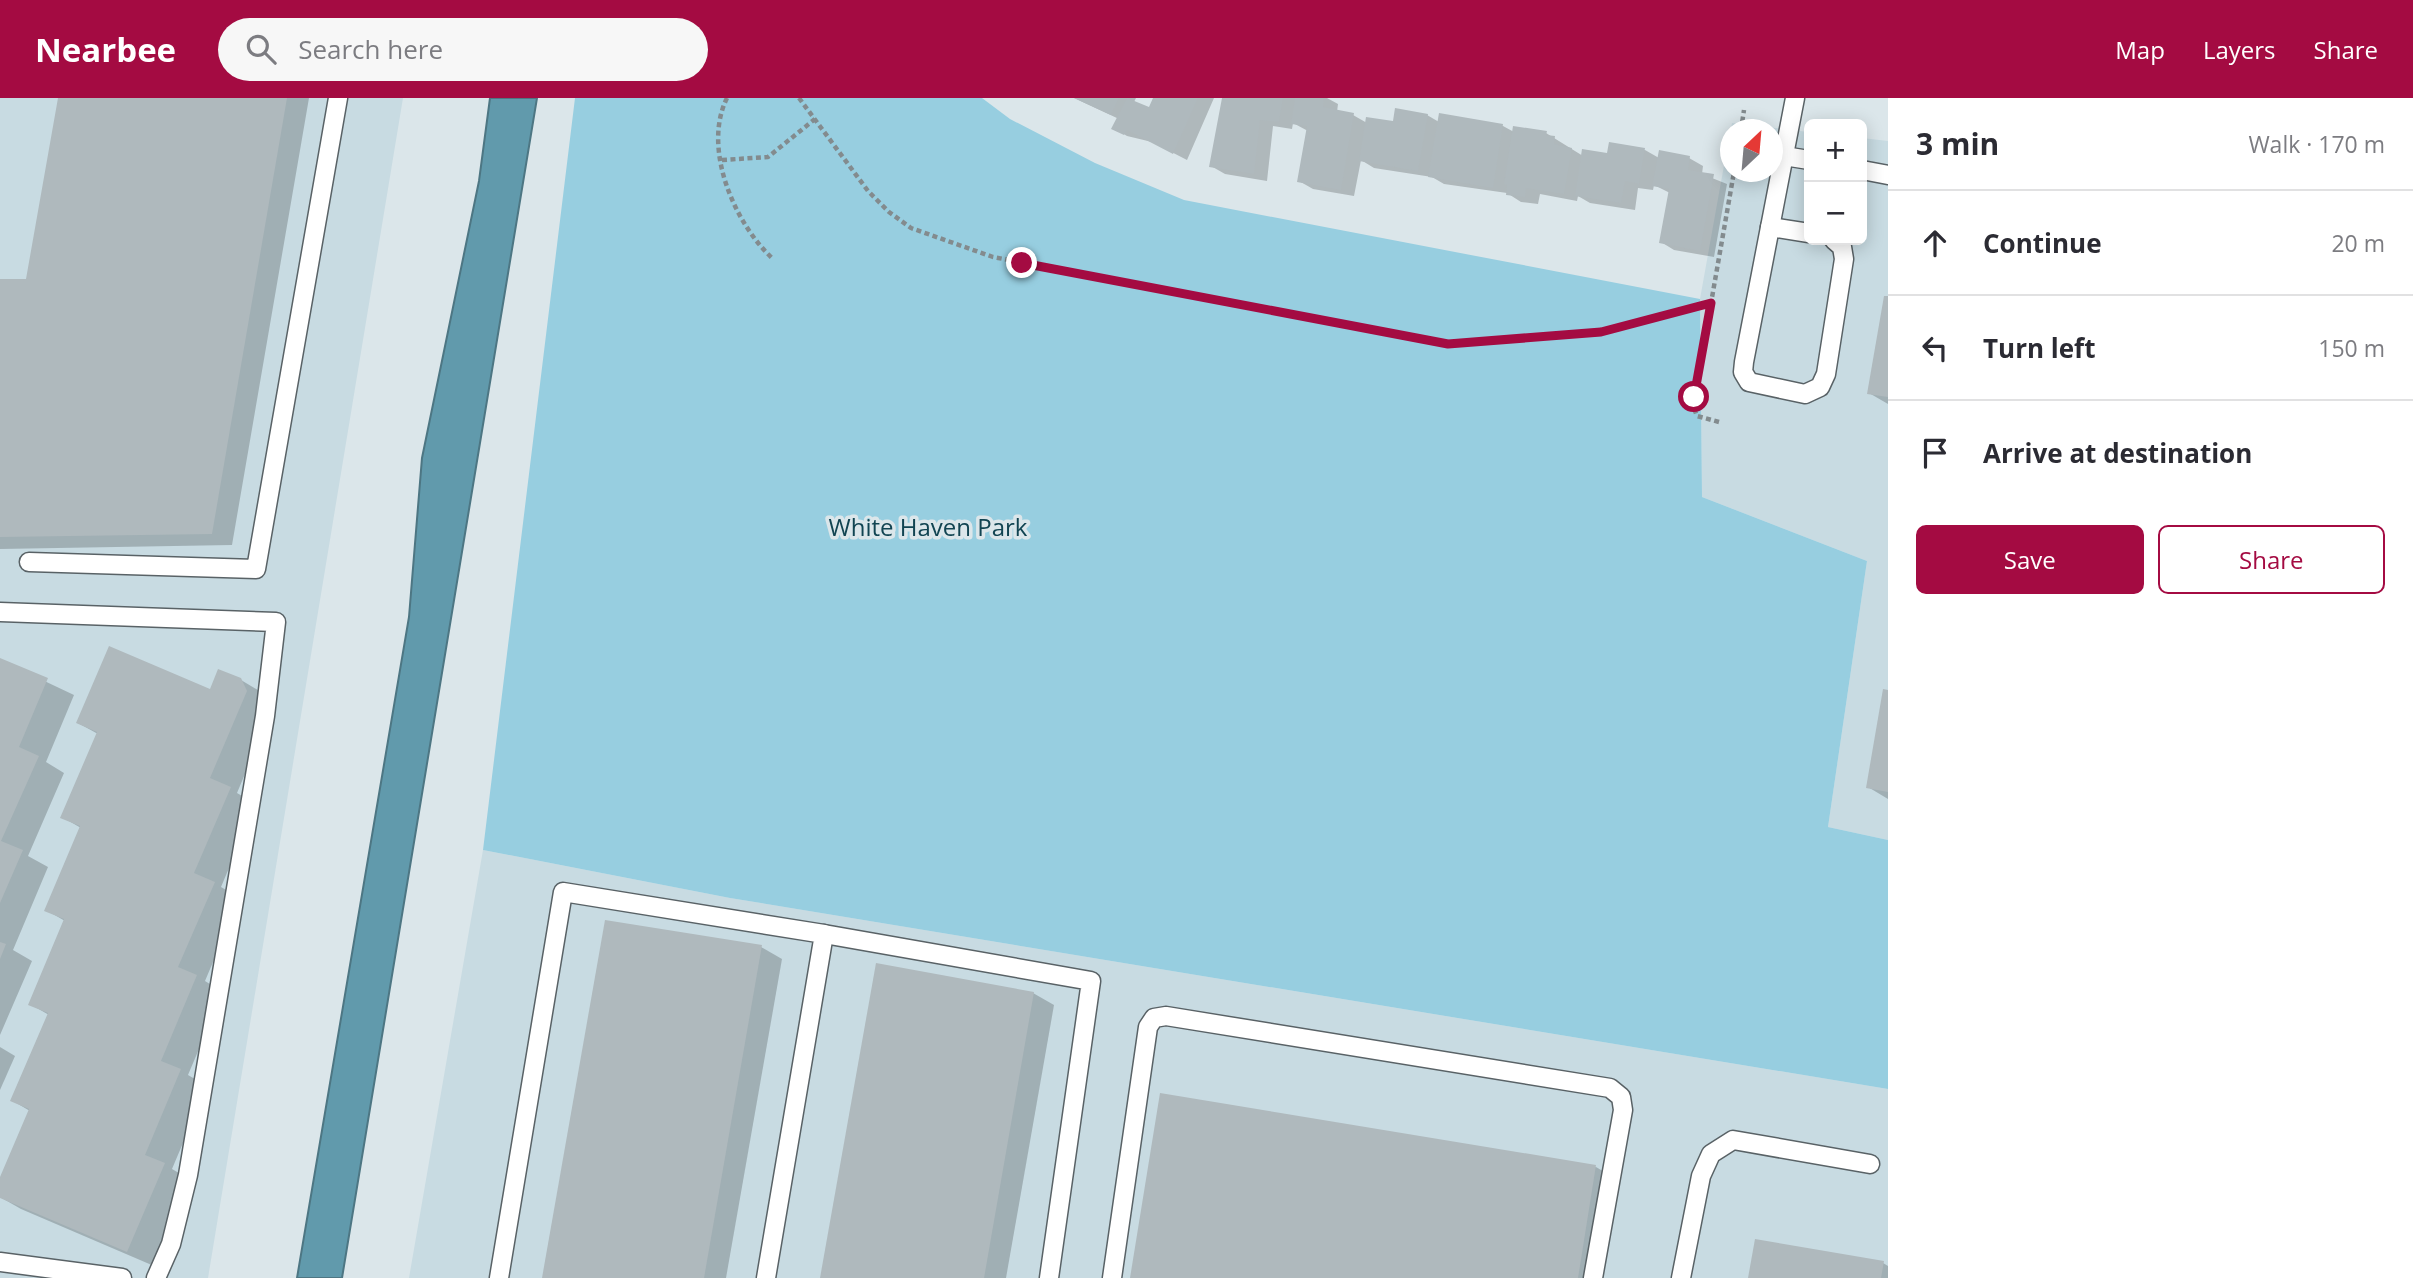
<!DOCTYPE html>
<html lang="en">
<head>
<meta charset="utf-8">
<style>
	body { margin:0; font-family:"Open Sans",sans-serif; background:#f7f7f7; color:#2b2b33 }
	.controls { position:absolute; right:21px; top:21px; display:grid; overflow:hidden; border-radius:10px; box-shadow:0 4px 18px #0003 }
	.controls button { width:63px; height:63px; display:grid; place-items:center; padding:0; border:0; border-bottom:2px solid #e1e1e2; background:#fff; color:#2b2b33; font:35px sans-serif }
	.compass { position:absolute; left:1720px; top:21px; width:63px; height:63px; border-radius:50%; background:#fff; box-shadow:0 4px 18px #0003; rotate:26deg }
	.stop { position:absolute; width:21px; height:21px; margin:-16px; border:5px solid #a40b42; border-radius:50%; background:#fff }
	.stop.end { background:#a40b42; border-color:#fff; box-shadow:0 2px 7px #0008 }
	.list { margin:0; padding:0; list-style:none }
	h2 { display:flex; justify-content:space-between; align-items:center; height:91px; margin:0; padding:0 28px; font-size:30px }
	h2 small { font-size:23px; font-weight:400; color:#7c7c81 }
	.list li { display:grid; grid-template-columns:46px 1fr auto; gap:21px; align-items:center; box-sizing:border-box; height:105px; padding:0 28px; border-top:2px solid #e1e1e2 }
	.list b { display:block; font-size:26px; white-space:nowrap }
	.list em { font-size:23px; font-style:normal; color:#7c7c81 }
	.actions { display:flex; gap:14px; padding:21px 28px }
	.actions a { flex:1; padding:16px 0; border:2px solid #a40b42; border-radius:10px; text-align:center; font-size:24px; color:#a40b42 }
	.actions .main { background:#a40b42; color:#fff }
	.icon { flex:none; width:38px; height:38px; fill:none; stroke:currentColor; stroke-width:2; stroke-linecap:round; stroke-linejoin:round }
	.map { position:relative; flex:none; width:1888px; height:1180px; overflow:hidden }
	header { display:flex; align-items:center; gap:42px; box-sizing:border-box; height:98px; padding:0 35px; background:#a40b42; color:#fff }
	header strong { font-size:33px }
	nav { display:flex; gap:38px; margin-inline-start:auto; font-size:24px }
	.search { width:490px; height:63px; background:#f7f7f7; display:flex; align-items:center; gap:18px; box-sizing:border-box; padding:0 24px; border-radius:38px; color:#7c7c81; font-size:26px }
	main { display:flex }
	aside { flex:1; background:#fff }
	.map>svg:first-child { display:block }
	.built { fill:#c8dbe2 }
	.green { fill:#97cee0 }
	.water { fill:#619aac; stroke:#4d7683; stroke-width:2 }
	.shadow { fill:#0003 }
	.building { fill:#afb9bd }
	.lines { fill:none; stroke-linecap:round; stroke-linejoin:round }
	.lane-casing { stroke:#596266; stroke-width:21 }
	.path { stroke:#838b8e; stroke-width:4.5; stroke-dasharray:5 3.5; stroke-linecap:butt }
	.lane { stroke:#fff; stroke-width:18 }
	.route { stroke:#a40b42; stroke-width:9 }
	.labels { text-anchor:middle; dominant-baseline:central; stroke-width:7; stroke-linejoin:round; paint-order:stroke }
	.park-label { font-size:24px; fill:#114452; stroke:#dbe6ea }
</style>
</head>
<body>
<header>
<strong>Nearbee</strong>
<div class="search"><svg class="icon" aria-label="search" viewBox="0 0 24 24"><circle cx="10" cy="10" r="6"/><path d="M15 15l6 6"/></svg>Search here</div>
<nav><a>Map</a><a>Layers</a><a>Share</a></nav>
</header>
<main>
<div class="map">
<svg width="1888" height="1180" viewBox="0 0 1888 1180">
	<rect width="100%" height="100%" fill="#dbe6ea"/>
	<!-- built -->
	<g class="built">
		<polygon points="0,0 403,0 208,1180 0,1180"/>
		<polygon points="1732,25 1809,34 1809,142 1862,142 1862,40 1888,43 1888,742 1828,729 1867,463 1702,399 1700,201 1730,34 1730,74 1772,74 1772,32 1731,31"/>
		<polygon points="483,752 730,800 1888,991 1888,1180 409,1180"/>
	</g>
	<!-- green -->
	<polygon class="green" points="575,0 982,0 1010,21 1095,65 1184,102 1700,201 1702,399 1867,463 1828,729 1888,742 1888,991 730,800 483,752"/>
	<!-- water -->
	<polygon class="water" points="490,0 537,0 342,1180 297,1180 409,519 422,360 479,83"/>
	<!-- shadow -->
	<g class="shadow">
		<polygon points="60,0 309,0 232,447 0,451 0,183 28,183"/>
		<polygon points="1074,0 1136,0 1134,4 1149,11 1155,0 1214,0 1187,62 1152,44 1127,38 1114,30 1119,21"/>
		<polygon points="1224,0 1327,0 1338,6 1337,14 1353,17 1367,25 1395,25 1427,17 1439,24 1503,28 1514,34 1546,35 1583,58 1645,52 1659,60 1689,60 1703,68 1702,76 1727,86 1714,159 1674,152 1661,144 1670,95 1654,87 1653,92 1638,90 1635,112 1590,105 1578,98 1577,103 1540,96 1538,106 1521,104 1507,95 1444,86 1432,79 1374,70 1361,62 1354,98 1313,91 1299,83 1308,33 1293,25 1292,31 1273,28 1267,83 1225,76 1211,68"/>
		<polygon points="1888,200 1888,306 1869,295"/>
		<polygon points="0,562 74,597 46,664 64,675 28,758 48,769 13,852 32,863 0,937"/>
		<polygon points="241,582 268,598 273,609 237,695 256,706 221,789 240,800 205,883 223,894 188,977 207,988 172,1071 191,1082 154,1168 21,1111 0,1099 0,1084 30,1013 13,1003 49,917 30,906 65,823 46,812 81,730 62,719 98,636 78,625 210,593"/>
		<polygon points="1888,594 1888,701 1868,689"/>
		<polygon points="761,849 782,861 726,1180 543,1180"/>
		<polygon points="1033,895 1054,907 1006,1180 822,1180"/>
		<polygon points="0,949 15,958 0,992"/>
		<polygon points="1596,1069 1616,1081 1600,1180 1132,1180"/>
		<polygon points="1883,1165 1888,1168 1888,1180 1750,1180"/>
	</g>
	<!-- building -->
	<g class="building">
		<polygon points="58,0 287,0 212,436 0,439 0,181 26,181"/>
		<polygon points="1074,0 1119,0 1111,17"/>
		<polygon points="1127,0 1149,9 1153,0 1198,0 1173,56 1127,32 1124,37 1111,31"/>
		<polygon points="1222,0 1283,0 1279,24 1260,22 1254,76 1209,69"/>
		<polygon points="1295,0 1324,0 1323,9 1354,15 1341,92 1297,84 1307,28 1291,26"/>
		<polygon points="1395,10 1428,16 1418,73 1359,63 1366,19 1393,23"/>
		<polygon points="1439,15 1503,26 1493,90 1428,79"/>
		<polygon points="1513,28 1547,33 1546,37 1555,38 1554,46 1572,50 1564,96 1526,90 1525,99 1506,97 1507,87 1504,86"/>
		<polygon points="1609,44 1645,50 1639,86 1625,83 1621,105 1575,98 1582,51 1607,55"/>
		<polygon points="1659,52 1690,58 1688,72 1714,76 1700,153 1659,145 1669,91 1652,88"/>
		<polygon points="1884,198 1888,198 1888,299 1867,296"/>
		<polygon points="109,548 210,591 218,571 241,580 247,593 210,680 231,689 194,775 215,784 178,869 197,877 161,963 181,971 145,1057 165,1065 127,1154 0,1100 0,1079 29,1011 10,1003 48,915 28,907 64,821 44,813 80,728 60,720 97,634 76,625"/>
		<polygon points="0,560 48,580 19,649 39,658 1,743 23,752 0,805"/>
		<polygon points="1883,591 1888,592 1888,694 1866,690"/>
		<polygon points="605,822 762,847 704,1180 542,1180"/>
		<polygon points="0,844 6,846 0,861"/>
		<polygon points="876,865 1034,894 984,1180 820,1180"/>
		<polygon points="1160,995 1596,1067 1578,1180 1130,1180"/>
		<polygon points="1755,1141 1884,1163 1881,1180 1748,1180"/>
	</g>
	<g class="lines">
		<!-- lane casing -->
		<g class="lane-casing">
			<g id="lane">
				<polyline points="1795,0 1744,264 1743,274 1749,284 1805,296 1820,289 1826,276 1844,161 1842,149 1834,142"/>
				<polyline points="1784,58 1809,62"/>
				<polyline points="1862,72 1888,77"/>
				<polyline points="1770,129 1809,135"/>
				<polyline points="29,464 256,471 338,0"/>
				<polyline points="0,514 276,524 265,618 188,1077 171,1146 156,1180"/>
				<polyline points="824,836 1091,883 1049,1180"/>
				<polyline points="0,1164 122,1180"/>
				<polyline points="499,1180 563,794 824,836 766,1180"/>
				<polyline points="1112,1180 1148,929 1154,920 1166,918 1610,990 1621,999 1623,1012 1593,1180"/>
				<polyline points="1681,1180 1701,1078 1711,1056 1733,1042 1870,1066"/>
			</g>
		</g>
		<!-- path -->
		<g class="path">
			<path d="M727,0C702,50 734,125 773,161"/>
			<polyline points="799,0 868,93 889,114 911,130 993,159 1448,246 1601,234 1711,205"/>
			<polyline points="1741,32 1744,12"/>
			<polyline points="722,62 768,59 815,21"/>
			<polyline points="1719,324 1697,318 1693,308 1734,74"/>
		</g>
		<!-- lane -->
		<use href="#lane" class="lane"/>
	</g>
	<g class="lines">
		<!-- route -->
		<polyline class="route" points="1022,165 1448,246 1601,234 1711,205 1694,299"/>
	</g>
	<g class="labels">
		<!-- park labels -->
		<g class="park-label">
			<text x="928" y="428">White Haven Park</text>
		</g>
	</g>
</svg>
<div class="controls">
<button>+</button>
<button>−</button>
</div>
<svg class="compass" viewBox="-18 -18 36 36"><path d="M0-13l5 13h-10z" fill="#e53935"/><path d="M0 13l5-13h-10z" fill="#7c7c81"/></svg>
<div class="stop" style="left:1694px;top:299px"></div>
<div class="stop end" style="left:1022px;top:165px"></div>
</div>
<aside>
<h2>3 min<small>Walk · 170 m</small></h2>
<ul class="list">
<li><svg class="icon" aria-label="ahead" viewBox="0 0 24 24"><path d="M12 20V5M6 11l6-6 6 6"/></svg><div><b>Continue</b></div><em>20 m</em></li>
<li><svg class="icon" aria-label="left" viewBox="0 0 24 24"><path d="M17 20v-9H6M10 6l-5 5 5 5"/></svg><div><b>Turn left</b></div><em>150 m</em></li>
<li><svg class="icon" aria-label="arrive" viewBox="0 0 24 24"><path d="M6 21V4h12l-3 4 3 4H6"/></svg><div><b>Arrive at destination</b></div></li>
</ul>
<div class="actions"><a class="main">Save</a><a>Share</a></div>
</aside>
</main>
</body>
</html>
